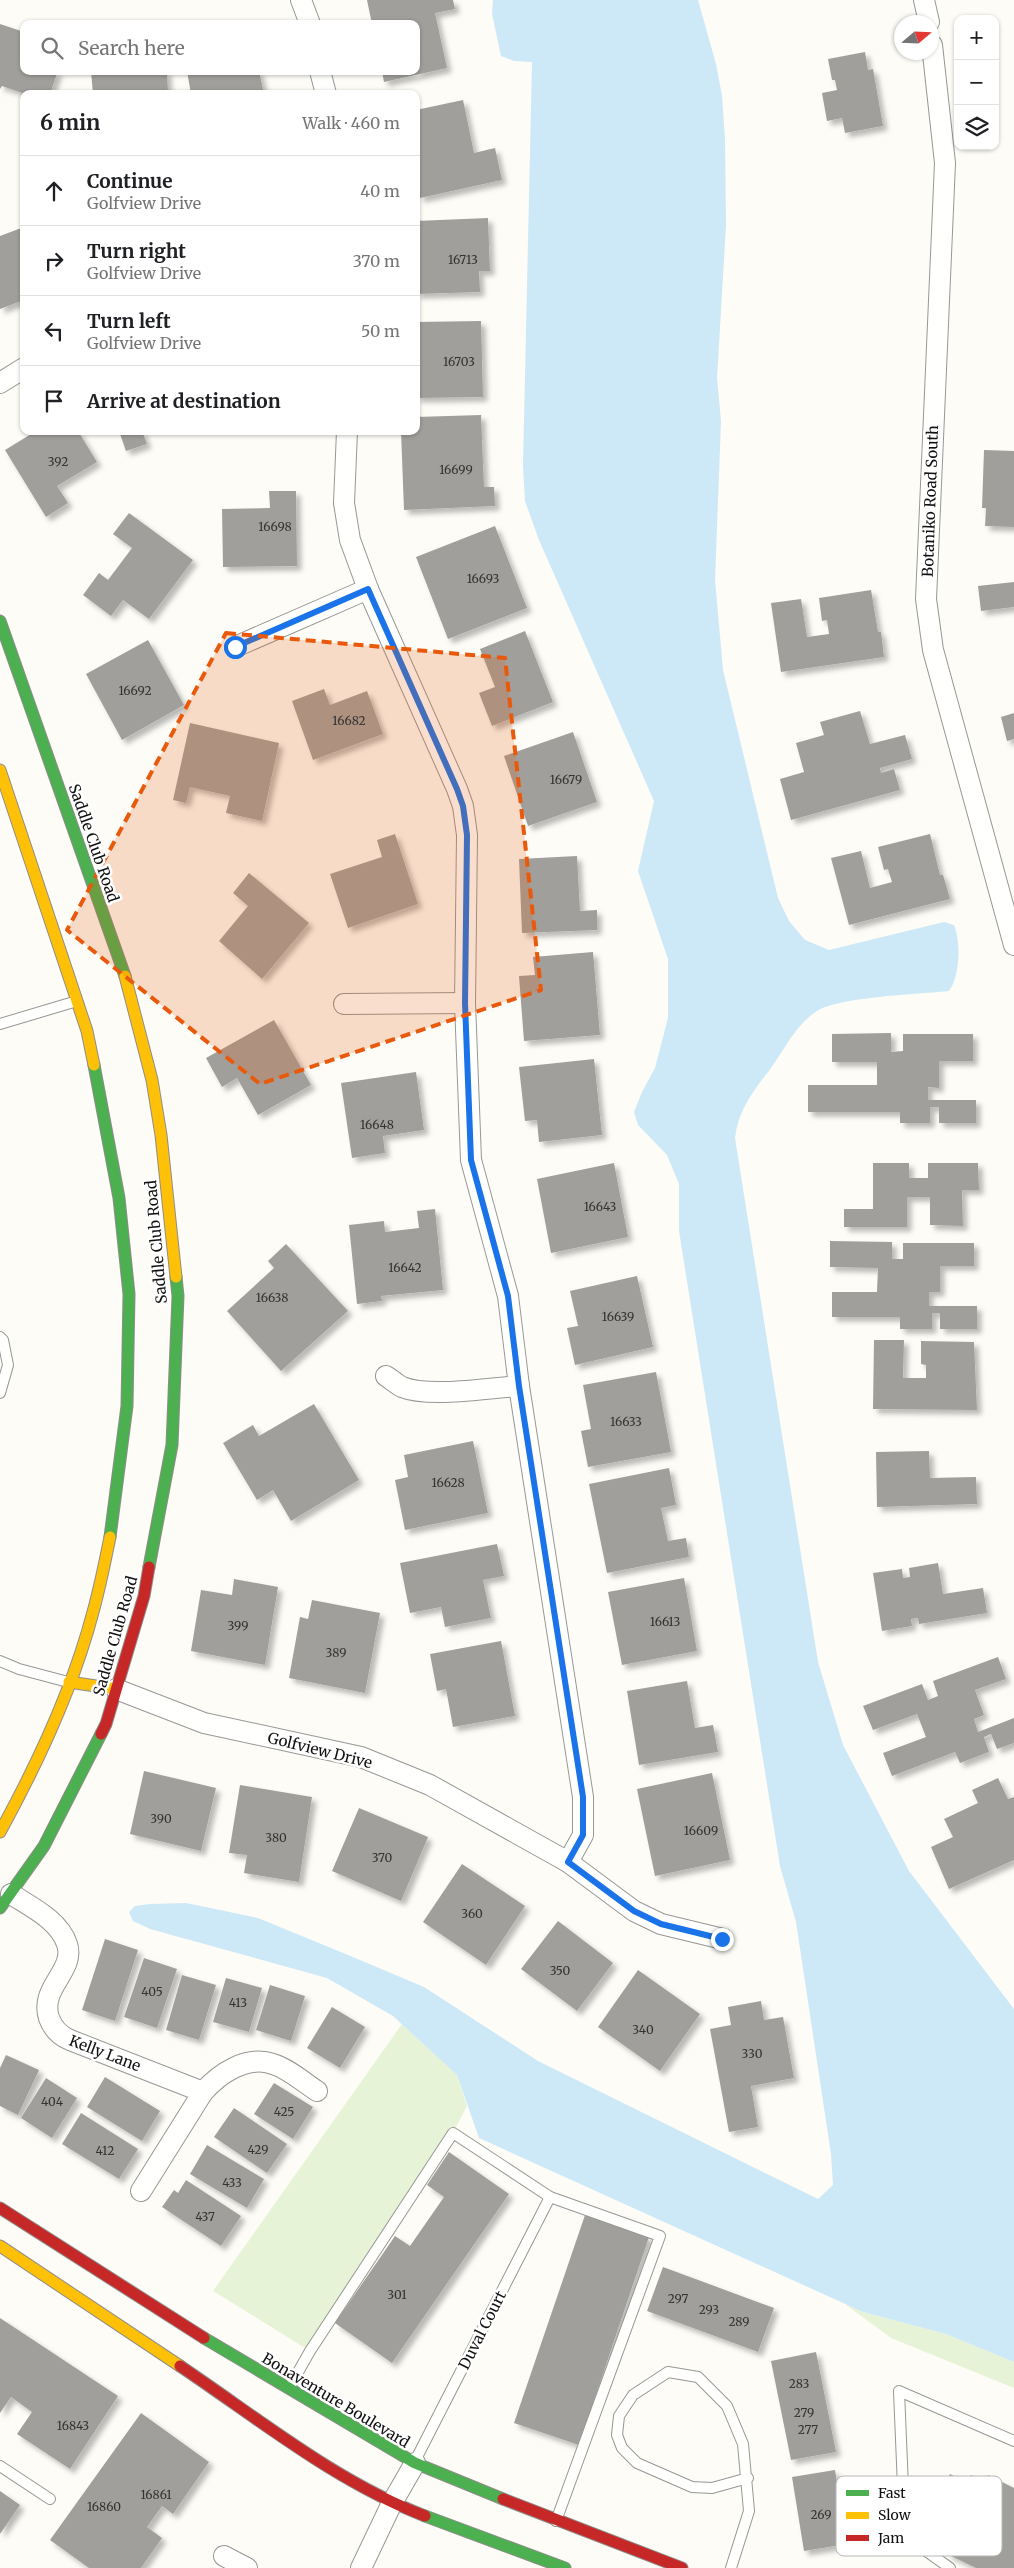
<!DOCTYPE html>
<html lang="en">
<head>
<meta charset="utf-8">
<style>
	body { margin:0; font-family:Merriweather,serif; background:#f6f6f6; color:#202124 }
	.controls { position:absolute; right:15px; top:15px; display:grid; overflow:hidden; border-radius:10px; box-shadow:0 1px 4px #0004 }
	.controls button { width:45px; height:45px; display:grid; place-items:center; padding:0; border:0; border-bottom:1px solid #e0e0e0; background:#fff; color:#202124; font:25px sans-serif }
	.compass { position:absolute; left:894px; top:15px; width:45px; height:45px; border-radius:50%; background:#fff; box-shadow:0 1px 4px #0004; rotate:71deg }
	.stop { position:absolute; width:15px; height:15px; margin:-11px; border:4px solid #1a73e8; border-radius:50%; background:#fff }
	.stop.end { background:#1a73e8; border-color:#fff; box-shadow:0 1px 5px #0008 }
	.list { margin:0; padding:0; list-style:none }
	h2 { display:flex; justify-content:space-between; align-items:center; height:65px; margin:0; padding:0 20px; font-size:21px }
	h2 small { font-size:16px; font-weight:400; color:#757577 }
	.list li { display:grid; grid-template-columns:32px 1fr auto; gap:15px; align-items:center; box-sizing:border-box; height:70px; padding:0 20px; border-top:1px solid #e0e0e0 }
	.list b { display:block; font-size:19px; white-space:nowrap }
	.list p { margin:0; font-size:16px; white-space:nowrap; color:#757577 }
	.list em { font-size:16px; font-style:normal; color:#757577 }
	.icon { flex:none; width:28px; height:28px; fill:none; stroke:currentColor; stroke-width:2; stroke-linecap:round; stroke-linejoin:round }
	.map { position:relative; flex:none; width:1014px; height:2568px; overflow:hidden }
	.search { position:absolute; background:#fff; box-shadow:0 1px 4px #0004; left:20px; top:20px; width:400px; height:55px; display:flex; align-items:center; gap:12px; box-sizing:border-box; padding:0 18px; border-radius:10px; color:#757577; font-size:19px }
	.panel { position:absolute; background:#fff; box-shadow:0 1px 4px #0004; left:20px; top:90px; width:400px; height:345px; border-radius:10px }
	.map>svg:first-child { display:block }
	.green { fill:#e7f3d7 }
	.water { fill:#cde8f7 }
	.building { fill:#a19f9c; filter:url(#shadow) }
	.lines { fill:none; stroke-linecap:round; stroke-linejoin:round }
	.lane-casing { stroke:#979795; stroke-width:12 }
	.street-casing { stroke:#979795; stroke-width:22 }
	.fast-casing { stroke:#8e8d8b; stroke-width:13 }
	.slow-casing { stroke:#8e8d8b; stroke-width:13 }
	.jam-casing { stroke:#8e8d8b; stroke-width:13 }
	.lane { stroke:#fffffe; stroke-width:10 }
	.street { stroke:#fffffe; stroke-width:20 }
	.fast { stroke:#4caf50; stroke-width:11 }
	.slow { stroke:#ffc107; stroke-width:11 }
	.jam { stroke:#c62828; stroke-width:11 }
	.route { stroke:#1a73e8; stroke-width:6 }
	.marked { fill:#e8590c; fill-opacity:0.2; stroke:#e8590c; stroke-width:4; stroke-dasharray:10 6; stroke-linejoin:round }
	.labels { text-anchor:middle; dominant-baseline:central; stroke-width:5; stroke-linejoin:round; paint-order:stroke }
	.number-label { font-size:12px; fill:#353434 }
	.street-label { font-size:15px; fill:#111; stroke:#fff }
	.key { fill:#fff; stroke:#b8b8b8; stroke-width:1 }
	.key-label { font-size:14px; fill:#111 }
</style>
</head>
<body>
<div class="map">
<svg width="1014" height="2568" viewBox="0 0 1014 2568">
	<defs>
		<filter id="shadow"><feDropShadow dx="4.5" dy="4.5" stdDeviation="2.5" flood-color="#0004"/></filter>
	</defs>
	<rect width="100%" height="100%" fill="#fdfcf7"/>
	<!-- green -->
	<g class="green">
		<polygon points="402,2024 457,2075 467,2106 453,2133 310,2351 213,2291"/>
		<polygon points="845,2304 863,2312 946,2334 1014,2362 1014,2388 891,2338"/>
	</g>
	<!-- water -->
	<path class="water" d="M493,0H698L716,64L722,96L725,140L726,225L717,378L721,421L715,580L723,670L778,898L789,921L805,940L829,950L944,922L954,925C961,942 960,976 949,991C920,994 838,997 817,1011C797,1023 784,1050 771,1068C754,1090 738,1110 735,1138L818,1662L843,1745L909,1871L1014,2009V2362L946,2334L863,2312L479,2138L457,2075L393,2016L327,1978L150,1929L133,1921L129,1912L135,1906L150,1904L186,1903L258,1918L348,1955L424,1987L538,2061L818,2199L833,2185L831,2154L796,1922L780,1866L679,1231V1184L667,1155L638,1125L634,1112L642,1092L655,1068L668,1018V959L638,871L654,801L539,540L525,501L523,466L532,62L514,61L501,56L492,14Z"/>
	<!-- building -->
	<g class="building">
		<polygon points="367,0 453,0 455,9 435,13 447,68 384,82 382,71 416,71 416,24 372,24"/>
		<polygon points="0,24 24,32 24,71 58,71 50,94 25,94 2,86 0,89"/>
		<polygon points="865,52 868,70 873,69 883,126 845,133 842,118 827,121 822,93 837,90 835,80 832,80 828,59"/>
		<polygon points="91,71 167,71 168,93 93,94"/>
		<polygon points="187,71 259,71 264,94 191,94"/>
		<polygon points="463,100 474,153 495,148 502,180 420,198 416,182 416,110"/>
		<polygon points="488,218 490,271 479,271 480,292 416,294 416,221"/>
		<polygon points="24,227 24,300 0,309 0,236"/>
		<polygon points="481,321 483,397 416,398 416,322"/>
		<polygon points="481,415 484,487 494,487 495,506 404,510 401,431 416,431 416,417"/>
		<polygon points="36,431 78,431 97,462 57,486 68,503 46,517 5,450"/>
		<polygon points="119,431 142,431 147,444 126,451"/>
		<polygon points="984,450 1014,451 1014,527 985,526 986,508 982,508"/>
		<polygon points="269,491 296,491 297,566 223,567 222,509 270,508"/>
		<polygon points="129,513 193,560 149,619 123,600 111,616 83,595 99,573 108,580 132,548 113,534"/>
		<polygon points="495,526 527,608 448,639 416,557"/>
		<polygon points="1014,582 1014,607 981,611 978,586"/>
		<polygon points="871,590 878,632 881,632 884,657 781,672 771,603 801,599 807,637 829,634 827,620 822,621 819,598"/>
		<polygon points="525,631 553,702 492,726 479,693 495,687 480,649"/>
		<polygon points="148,640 184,705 122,740 86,674"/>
		<polygon points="324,689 330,705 367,691 383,734 313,760 292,701"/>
		<polygon points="860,711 870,744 905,735 912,759 880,768 881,773 894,769 900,790 791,820 780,779 804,772 796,743 824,735 820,722"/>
		<polygon points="1014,713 1014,739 1007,741 1001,717"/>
		<polygon points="190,723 279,743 262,821 226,813 230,796 190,787 186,803 173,800"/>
		<polygon points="573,732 597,802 528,826 504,756"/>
		<polygon points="395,834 418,904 348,928 330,874 382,857 377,840"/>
		<polygon points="930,834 940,875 943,875 950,899 849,925 831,858 861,851 870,888 892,882 888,869 884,870 878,847"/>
		<polygon points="577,856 580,911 597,910 597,930 522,933 519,859"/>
		<polygon points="249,873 309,923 262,979 219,941 248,906 233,893"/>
		<polygon points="593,952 600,1035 524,1041 519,976 535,975 533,957"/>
		<polygon points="274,1020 311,1085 258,1115 237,1078 222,1087 206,1058"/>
		<polygon points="891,1033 891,1052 903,1051 903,1034 973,1034 973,1061 939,1061 939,1088 928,1087 928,1100 976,1100 976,1123 939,1123 939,1107 930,1107 930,1123 900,1123 900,1112 808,1112 808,1085 877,1085 877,1062 832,1062 832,1034"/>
		<polygon points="594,1059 602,1135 539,1142 537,1120 525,1121 519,1067"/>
		<polygon points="416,1072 424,1130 383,1136 385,1153 352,1158 341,1083"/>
		<polygon points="614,1163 628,1237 551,1253 537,1179"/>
		<polygon points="873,1163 909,1163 909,1178 928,1178 928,1163 978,1163 979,1190 962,1190 963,1226 930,1225 930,1197 907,1197 907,1227 844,1227 844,1209 873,1209"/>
		<polygon points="435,1209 443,1290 381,1296 382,1301 357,1304 349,1225 384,1221 385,1232 419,1228 417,1211"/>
		<polygon points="830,1241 892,1242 892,1259 903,1259 903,1243 974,1243 974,1266 940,1266 940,1292 929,1292 929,1306 977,1306 977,1329 940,1329 940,1313 932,1313 932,1329 900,1329 900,1317 832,1317 832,1292 877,1292 878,1268 830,1267"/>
		<polygon points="286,1244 348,1311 281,1371 227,1311 274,1268 268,1261"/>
		<polygon points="637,1276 653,1347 575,1365 567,1328 578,1326 570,1291"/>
		<polygon points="874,1340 904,1340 903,1378 926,1378 926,1365 921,1364 921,1341 974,1342 977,1410 873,1409"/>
		<polygon points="656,1372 671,1452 588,1467 581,1431 591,1429 583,1385"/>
		<polygon points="314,1404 359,1480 291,1521 273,1490 257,1500 223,1443 253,1425 259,1436"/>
		<polygon points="473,1441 488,1513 405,1530 395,1480 408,1477 404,1455"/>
		<polygon points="929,1451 930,1478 976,1477 977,1504 877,1507 876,1452"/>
		<polygon points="669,1468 676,1505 661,1508 668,1541 686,1538 689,1557 607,1573 589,1484"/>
		<polygon points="497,1544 504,1576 483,1580 491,1618 445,1627 441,1607 410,1613 400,1563"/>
		<polygon points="938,1563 943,1594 983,1588 987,1613 919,1624 918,1618 911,1619 912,1626 882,1631 873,1573 902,1569 903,1578 910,1577 909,1568"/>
		<polygon points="684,1578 697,1651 622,1665 608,1592"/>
		<polygon points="234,1579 278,1587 265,1665 191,1651 201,1590 232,1595"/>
		<polygon points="312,1600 380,1613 365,1693 289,1678 300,1617 308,1619"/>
		<polygon points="501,1641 515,1716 453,1727 446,1689 437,1691 430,1654"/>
		<polygon points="998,1657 1006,1679 975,1690 984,1715 974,1719 978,1732 1014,1718 1014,1743 997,1749 991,1734 984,1737 989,1752 960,1763 955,1752 892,1776 883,1753 926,1737 917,1714 873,1730 863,1706 922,1684 928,1700 938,1696 933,1681"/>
		<polygon points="687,1681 695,1728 713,1725 718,1752 639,1765 627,1691"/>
		<polygon points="144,1771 216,1788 201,1851 130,1834"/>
		<polygon points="712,1773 730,1860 655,1876 637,1789"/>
		<polygon points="998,1778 1008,1799 1014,1797 1014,1860 949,1889 931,1847 953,1837 944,1819 978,1803 972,1790"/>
		<polygon points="240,1785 312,1797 299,1882 244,1873 247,1855 229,1853"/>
		<polygon points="359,1808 428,1837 401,1901 332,1871"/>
		<polygon points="462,1864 525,1906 486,1965 423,1922"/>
		<polygon points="558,1921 613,1963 577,2011 521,1969"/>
		<polygon points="105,1939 138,1950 115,2021 82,2010"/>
		<polygon points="144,1958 177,1969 157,2028 124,2017"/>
		<polygon points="638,1970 700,2014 660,2071 598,2027"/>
		<polygon points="182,1975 216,1985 199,2040 166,2030"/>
		<polygon points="226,1978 262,1988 249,2032 213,2022"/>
		<polygon points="270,1985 305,1996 291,2041 256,2030"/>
		<polygon points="761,2001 764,2020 783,2017 794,2078 751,2086 758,2127 729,2132 710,2029 731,2025 728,2007"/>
		<polygon points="332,2007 365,2027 340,2068 307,2048"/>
		<polygon points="6,2055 39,2070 18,2115 0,2106 0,2068"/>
		<polygon points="105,2077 160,2111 142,2141 87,2107"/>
		<polygon points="46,2078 77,2098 52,2138 21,2118"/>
		<polygon points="274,2083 313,2107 293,2139 254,2114"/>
		<polygon points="234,2108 287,2144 267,2173 214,2137"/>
		<polygon points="81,2113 138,2149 119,2179 62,2144"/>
		<polygon points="207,2145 264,2179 247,2208 190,2174"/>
		<polygon points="449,2152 509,2194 392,2363 335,2323 395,2236 410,2246 444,2197 427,2185"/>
		<polygon points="186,2180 241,2216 221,2246 162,2207 174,2190 178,2193"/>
		<polygon points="585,2215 649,2237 579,2445 514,2423"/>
		<polygon points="663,2267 774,2308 758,2352 647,2311"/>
		<polygon points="0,2318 118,2396 70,2469 17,2434 32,2412 11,2397 0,2413"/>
		<polygon points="816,2352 836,2452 791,2460 771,2361"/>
		<polygon points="141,2413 209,2462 173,2514 162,2506 147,2527 162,2538 141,2568 89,2568 50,2540"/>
		<polygon points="835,2470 847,2544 804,2551 792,2477"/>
		<polygon points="950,2474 967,2483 971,2475 985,2482 988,2475 1014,2488 1014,2568 976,2568 947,2554 951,2546 939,2540 941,2536 924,2528"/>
		<polygon points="0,2491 20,2505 0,2534"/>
	</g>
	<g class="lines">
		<!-- lane casing -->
		<g class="lane-casing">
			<g id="lane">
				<polyline points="0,1024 77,1001"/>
				<polyline points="0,1337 3,1340 8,1365 0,1393"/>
				<polyline points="0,1661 19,1669 68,1682"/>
				<polyline points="289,2388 310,2351 453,2133 550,2197 660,2236 556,2521"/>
				<polyline points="415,2461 550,2197"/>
				<polyline points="0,2466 50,2499"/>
				<polyline points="731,2568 749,2511 743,2444 727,2406 698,2377 668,2372 633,2395 619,2416 617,2435 622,2448 637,2463 692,2487 712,2488 748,2478"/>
				<polyline points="950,2568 905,2536 899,2391 1014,2441"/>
			</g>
		</g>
		<!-- street casing -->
		<g class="street-casing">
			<g id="street">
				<polyline points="301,0 310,24"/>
				<polyline points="924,0 929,22"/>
				<polyline points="932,45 945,163 926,599 933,650 1014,945"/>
				<polyline points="320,71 326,94"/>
				<polyline points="0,383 24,368"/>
				<polyline points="347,431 344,503 350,540 368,589 457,789 463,806 467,835 465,1003 471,1160 508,1296 519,1386 583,1797 583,1835 568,1862"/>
				<polyline points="235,647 368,589"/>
				<polyline points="344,1004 465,1003"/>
				<path d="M386,1376C391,1379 396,1384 402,1387C429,1398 489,1388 519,1386"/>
				<polyline points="116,1689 204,1723 361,1757 430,1785 568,1862 634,1911 661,1924 723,1939"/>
				<path d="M11,1894C31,1907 59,1920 67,1944C76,1971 39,1987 49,2018C53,2029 60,2036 70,2040L203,2092"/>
				<path d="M141,2191L203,2092C220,2073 247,2055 273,2064C289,2069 303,2082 317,2091"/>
				<polyline points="224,2556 247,2568"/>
				<polyline points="361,2568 392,2503 415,2463"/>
			</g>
		</g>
		<!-- fast casing -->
		<g class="fast-casing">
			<g id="fast">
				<polyline points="0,621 125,976"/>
				<polyline points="94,1065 119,1198 129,1294 127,1406 110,1537"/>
				<polyline points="149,1567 172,1445 178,1296 176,1277"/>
				<polyline points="0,1908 44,1846 101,1734"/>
				<polyline points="204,2338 415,2463 503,2499"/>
				<polyline points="425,2516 565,2568"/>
			</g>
		</g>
		<!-- slow casing -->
		<g class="slow-casing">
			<g id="slow">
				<polyline points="0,770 87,1031 94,1065"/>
				<polyline points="125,976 152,1080 161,1135 176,1277"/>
				<polyline points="69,1682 116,1689"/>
				<path d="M0,1832C38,1763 73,1688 93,1612C100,1587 105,1562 110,1537"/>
				<polyline points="0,2246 180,2366"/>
			</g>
		</g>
		<!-- jam casing -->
		<g class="jam-casing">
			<g id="jam">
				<polyline points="101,1734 106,1724 144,1596 149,1567"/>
				<polyline points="0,2208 204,2338"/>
				<path d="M180,2366C259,2419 336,2482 425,2516"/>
				<polyline points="503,2499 682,2568"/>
			</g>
		</g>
		<!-- lane -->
		<use href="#lane" class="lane"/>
		<!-- street -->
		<use href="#street" class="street"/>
		<!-- fast -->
		<use href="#fast" class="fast"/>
		<!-- slow -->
		<use href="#slow" class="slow"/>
		<!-- jam -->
		<use href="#jam" class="jam"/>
	</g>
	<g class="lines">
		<!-- route -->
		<polyline class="route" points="235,647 368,589 457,789 463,806 467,835 465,1003 471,1160 508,1296 519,1386 583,1797 583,1835 568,1862 634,1911 661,1924 722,1939"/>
	</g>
	<!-- marked area -->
	<path class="marked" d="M226,633L505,658L541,990L260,1084L67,930Z"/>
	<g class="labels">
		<!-- number labels -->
		<g class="number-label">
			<text x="463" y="259">16713</text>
			<text x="459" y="361">16703</text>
			<text x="58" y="461">392</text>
			<text x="456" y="469">16699</text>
			<text x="275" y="526">16698</text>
			<text x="483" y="578">16693</text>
			<text x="135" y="690">16692</text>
			<text x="349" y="720">16682</text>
			<text x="566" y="779">16679</text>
			<text x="377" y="1124">16648</text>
			<text x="600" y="1206">16643</text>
			<text x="405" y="1267">16642</text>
			<text x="272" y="1297">16638</text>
			<text x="618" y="1316">16639</text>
			<text x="626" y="1421">16633</text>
			<text x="448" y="1482">16628</text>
			<text x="665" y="1621">16613</text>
			<text x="238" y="1625">399</text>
			<text x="336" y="1652">389</text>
			<text x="161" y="1818">390</text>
			<text x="701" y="1830">16609</text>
			<text x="276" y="1837">380</text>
			<text x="382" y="1857">370</text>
			<text x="472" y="1913">360</text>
			<text x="560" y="1970">350</text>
			<text x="152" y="1991">405</text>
			<text x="238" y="2002">413</text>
			<text x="643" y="2029">340</text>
			<text x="752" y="2053">330</text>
			<text x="52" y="2101">404</text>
			<text x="284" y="2111">425</text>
			<text x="258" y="2149">429</text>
			<text x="105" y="2150">412</text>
			<text x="232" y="2182">433</text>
			<text x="205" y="2216">437</text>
			<text x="397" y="2294">301</text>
			<text x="678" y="2298">297</text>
			<text x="709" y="2309">293</text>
			<text x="739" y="2321">289</text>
			<text x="799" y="2383">283</text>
			<text x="804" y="2412">279</text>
			<text x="73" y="2425">16843</text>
			<text x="808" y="2429">277</text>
			<text x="156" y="2494">16861</text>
			<text x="104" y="2506">16860</text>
			<text x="821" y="2514">269</text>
		</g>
		<!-- street labels -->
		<g class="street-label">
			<text transform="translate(930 501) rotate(-88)">Botaniko Road South</text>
			<text transform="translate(94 843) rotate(71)">Saddle Club Road</text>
			<text transform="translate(156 1242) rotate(-95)">Saddle Club Road</text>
			<text transform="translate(115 1636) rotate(-74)">Saddle Club Road</text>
			<text transform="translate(320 1750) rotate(14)">Golfview Drive</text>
			<text transform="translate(105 2053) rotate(21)">Kelly Lane</text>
			<text transform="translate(482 2330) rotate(-63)">Duval Court</text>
			<text transform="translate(336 2400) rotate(31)">Bonaventure Boulevard</text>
		</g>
	</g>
	<!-- legend -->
	<rect x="836" y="2476" width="166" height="80" rx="8" class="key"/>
	<rect x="846" y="2490" width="23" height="6" fill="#4caf50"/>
	<rect x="846" y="2512" width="23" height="7" fill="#ffc107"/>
	<rect x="846" y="2535" width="23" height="6" fill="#c62828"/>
	<g class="key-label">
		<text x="878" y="2498">Fast</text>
		<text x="878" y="2520">Slow</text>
		<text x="878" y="2543">Jam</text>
	</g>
</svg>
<div class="controls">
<button>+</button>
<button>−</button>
<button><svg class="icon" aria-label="layers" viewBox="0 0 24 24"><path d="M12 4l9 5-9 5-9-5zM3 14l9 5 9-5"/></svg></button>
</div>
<svg class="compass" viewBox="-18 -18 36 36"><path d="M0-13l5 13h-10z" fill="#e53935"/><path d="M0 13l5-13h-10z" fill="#757577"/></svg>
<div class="stop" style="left:235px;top:647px"></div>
<div class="stop end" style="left:722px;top:1939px"></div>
<div class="search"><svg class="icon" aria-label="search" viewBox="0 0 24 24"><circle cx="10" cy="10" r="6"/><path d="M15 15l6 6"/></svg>Search here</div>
<section class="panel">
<h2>6 min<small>Walk · 460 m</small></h2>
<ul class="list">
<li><svg class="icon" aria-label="ahead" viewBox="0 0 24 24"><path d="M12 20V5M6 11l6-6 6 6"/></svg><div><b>Continue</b><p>Golfview Drive</p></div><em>40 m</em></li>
<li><svg class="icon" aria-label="right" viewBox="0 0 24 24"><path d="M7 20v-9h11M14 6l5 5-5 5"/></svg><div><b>Turn right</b><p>Golfview Drive</p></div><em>370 m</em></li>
<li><svg class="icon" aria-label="left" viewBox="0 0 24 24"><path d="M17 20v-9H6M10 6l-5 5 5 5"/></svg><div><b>Turn left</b><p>Golfview Drive</p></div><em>50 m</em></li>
<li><svg class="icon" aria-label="arrive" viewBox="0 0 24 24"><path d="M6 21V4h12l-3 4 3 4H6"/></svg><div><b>Arrive at destination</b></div></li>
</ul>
</section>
</div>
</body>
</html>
